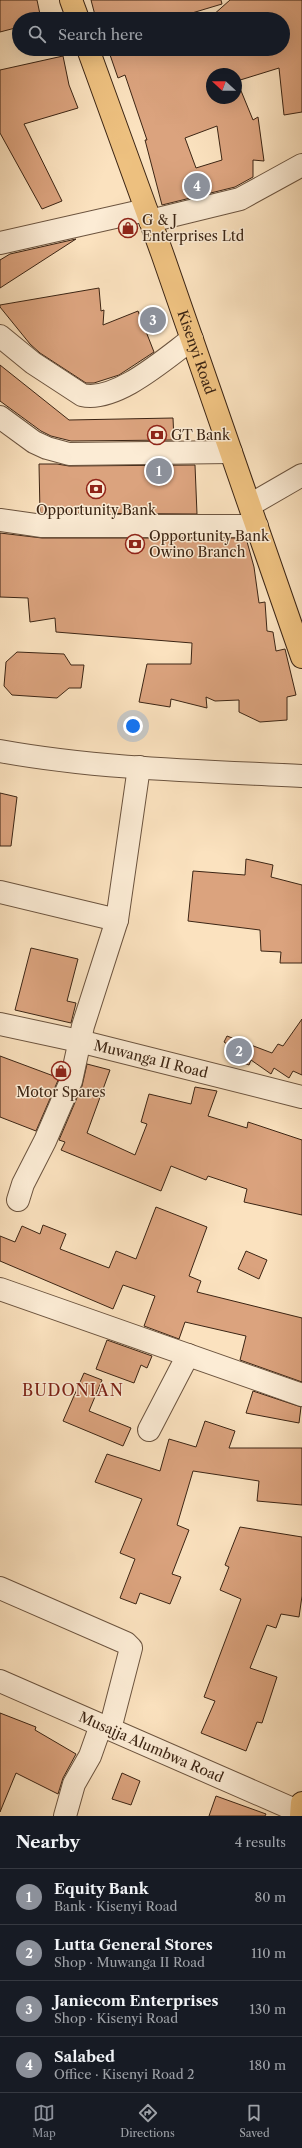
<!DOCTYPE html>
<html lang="en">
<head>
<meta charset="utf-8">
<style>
	body { margin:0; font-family:"Libre Caslon Text",serif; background:#20242c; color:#f1f3f6 }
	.compass { position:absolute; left:206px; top:68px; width:36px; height:36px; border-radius:50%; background:#171b24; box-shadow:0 4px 16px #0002; rotate:291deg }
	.you { position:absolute; left:133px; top:726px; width:14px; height:14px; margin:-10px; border:3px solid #fff; border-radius:50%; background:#1a73e8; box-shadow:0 0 0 6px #1a73e833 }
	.badge { display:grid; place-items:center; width:26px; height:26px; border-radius:50%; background:#8c9099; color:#fff; font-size:13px; font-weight:700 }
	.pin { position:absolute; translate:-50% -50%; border:2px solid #fff; box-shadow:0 1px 4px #0006 }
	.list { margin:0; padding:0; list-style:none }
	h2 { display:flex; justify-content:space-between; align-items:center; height:52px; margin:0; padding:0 16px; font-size:17px }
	h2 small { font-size:13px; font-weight:400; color:#9ea1a6 }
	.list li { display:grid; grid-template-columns:26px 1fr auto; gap:12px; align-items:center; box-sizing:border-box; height:56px; padding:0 16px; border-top:1px solid #363941 }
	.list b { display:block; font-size:15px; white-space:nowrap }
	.list p { margin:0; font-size:13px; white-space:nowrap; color:#9ea1a6 }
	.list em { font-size:13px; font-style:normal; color:#9ea1a6 }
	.icon { flex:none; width:22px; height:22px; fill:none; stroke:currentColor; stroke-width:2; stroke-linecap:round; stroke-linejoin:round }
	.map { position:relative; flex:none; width:302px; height:1816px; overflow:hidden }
	.search { position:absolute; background:#171b24; box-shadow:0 4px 16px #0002; left:12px; right:12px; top:12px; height:44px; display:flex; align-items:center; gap:10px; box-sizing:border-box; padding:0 14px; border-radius:22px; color:#9ea1a6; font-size:15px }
	.sheet { height:276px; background:#171b24 }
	nav { display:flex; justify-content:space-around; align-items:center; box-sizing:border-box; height:56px; border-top:1px solid #363941; background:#171b24; font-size:11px; color:#9ea1a6 }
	nav a { display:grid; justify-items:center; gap:2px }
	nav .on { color:#8c9099 }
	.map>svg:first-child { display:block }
	.building { fill:#dba37e; stroke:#3c2514; fill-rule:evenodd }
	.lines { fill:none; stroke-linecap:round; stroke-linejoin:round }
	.minor-casing { stroke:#6c543f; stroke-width:24 }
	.major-casing { stroke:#3c2514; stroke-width:24 }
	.minor { stroke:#fcecd5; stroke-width:22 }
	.major { stroke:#eec180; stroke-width:22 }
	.labels { text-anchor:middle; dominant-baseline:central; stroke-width:3; stroke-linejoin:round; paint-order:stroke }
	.poi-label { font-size:14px; fill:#3c2514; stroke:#fcecd5; text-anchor:start }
	.street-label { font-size:14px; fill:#3c2514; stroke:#fcecd5 }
	.quarter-label { font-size:16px; letter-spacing:1px; fill:#7a1f14; stroke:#fcecd5 }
</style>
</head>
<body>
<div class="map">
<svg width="302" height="1816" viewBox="0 0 302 1816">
	<rect width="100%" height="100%" fill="#fbe2bf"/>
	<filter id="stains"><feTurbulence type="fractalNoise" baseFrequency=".005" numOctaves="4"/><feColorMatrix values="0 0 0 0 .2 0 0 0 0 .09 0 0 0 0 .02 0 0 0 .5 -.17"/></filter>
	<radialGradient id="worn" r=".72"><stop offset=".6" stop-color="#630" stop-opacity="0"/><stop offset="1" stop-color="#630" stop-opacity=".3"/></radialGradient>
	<!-- building -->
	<g class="building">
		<polygon points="0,0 37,0 41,19 19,19 19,27 0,32"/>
		<polygon points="91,0 221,0 222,4 172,19 96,19"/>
		<path d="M230,0H302V112L284,115L279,68L237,81L253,120L258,117L264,161L253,160V177L235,187L162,205L145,140H147L125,75L118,78L108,49H283V19H213L212,16ZM212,74H236V98H212ZM217,126L222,160L196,168L185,138Z"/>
		<polygon points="63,56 69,85 78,108 24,124 62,201 42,209 0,133 0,70"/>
		<polygon points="76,239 0,288 0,260 10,254"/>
		<polygon points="99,288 101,311 104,310 103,325 138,311 154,352 119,375 94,383 86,383 40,353 30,344 0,307 0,305"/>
		<polygon points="0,365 69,420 173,418 174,440 71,441 51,436 41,431 0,401"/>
		<polygon points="39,464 57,464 69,466 195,465 197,514 40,513"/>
		<polygon points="0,533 42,538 246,538 254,567 259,603 265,602 267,631 273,632 276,651 285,649 296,695 287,697 287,720 260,722 239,712 239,700 215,701 206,697 207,708 171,699 170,707 139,702 147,664 191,664 192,643 56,632 55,618 30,622 28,598 0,597"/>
		<polygon points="17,652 64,654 71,665 84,665 81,688 69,688 57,698 12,695 4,686 6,662"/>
		<polygon points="0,793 17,797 11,846 0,846"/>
		<polygon points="246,859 273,865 271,877 302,885 302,963 280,963 281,952 261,951 260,930 188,921 193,871 245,875"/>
		<polygon points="31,948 78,959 67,1001 76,1003 71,1023 15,1010"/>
		<polygon points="302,1019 302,1075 293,1071 289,1078 274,1068 271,1074 251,1060 249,1065 232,1058 235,1049 224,1042 227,1036 272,1053 278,1044 283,1046"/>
		<polygon points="0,1056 59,1078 36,1131 0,1117"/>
		<polygon points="87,1064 110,1070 87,1133 135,1155 147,1124 141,1122 149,1094 191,1104 195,1087 217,1091 208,1116 247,1128 248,1122 302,1140 302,1215 244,1202 247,1189 208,1176 206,1180 171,1166 161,1191 61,1150 65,1142 59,1140 82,1086"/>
		<polygon points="156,1207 207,1227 189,1276 201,1281 197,1292 302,1318 302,1382 240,1360 246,1336 185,1322 179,1339 144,1326 155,1296 123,1285 113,1309 0,1261 0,1236 15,1242 22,1226 40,1234 43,1225 66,1234 60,1249 109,1268 116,1251 136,1259"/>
		<polygon points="246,1251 267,1260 259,1279 238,1269"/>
		<polygon points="107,1340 152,1356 147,1368 141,1365 134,1383 96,1369"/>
		<polygon points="84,1373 102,1380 89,1411 131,1428 123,1446 63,1421"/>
		<polygon points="253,1391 301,1407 299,1423 246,1413"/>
		<polygon points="205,1421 235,1431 229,1448 302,1448 302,1505 257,1501 259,1481 193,1471 177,1525 189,1530 172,1574 181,1577 170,1604 140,1593 136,1604 120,1598 135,1559 120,1553 142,1499 95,1482 107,1454 160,1471 169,1439 196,1447"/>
		<polygon points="240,1527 302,1537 302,1596 299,1617 281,1614 276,1628 267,1625 250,1668 277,1677 262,1723 257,1722 246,1751 201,1733 215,1701 204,1697 241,1599 220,1590 229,1567 225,1565"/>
		<polygon points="0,1713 36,1727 35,1730 76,1754 63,1778 58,1794 16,1773 0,1812"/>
		<polygon points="122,1773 140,1781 131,1805 112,1799"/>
		<polygon points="216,1796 266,1814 265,1816 209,1816"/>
	</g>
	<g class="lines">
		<!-- minor casing -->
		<g class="minor-casing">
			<g id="minor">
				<polyline points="150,221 240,199 302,165"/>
				<polyline points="0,243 146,210"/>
				<path d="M0,336L33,363L82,395C116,403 166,358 192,339"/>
				<polyline points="0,417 34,442 47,448 69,454 231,452"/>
				<polyline points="250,505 302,475"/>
				<polyline points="0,520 42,526 257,526"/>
				<path d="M0,751C100,769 201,771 302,776"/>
				<polyline points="0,892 117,920"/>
				<path id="s1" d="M0,1024L79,1041L302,1097"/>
				<polyline points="18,1200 23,1184 45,1141 71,1081 83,1026 117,920 139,767"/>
				<polyline points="0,1289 302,1395"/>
				<polyline points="149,1430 188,1355"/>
				<polyline points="0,1588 126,1643 131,1648 110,1729"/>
				<path id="s2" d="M0,1681L302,1813"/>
				<polyline points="65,1816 74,1784 90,1756 101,1725"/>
			</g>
		</g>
		<!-- major casing -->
		<g class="major-casing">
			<g id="major">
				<polyline points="71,0 78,19"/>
				<path id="s3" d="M88,49L162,253L302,657"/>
				<polyline points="301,1816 302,1803"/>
			</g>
		</g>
		<!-- minor -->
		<use href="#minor" class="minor"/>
		<!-- major -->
		<use href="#major" class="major"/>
	</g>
	<!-- icons -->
	<defs>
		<g id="shop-ring" transform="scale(1)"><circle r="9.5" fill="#fcecd5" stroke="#8f2418" stroke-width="1.5"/><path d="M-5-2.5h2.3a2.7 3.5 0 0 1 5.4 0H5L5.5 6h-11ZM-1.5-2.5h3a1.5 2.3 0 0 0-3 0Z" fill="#8f2418"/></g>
		<g id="bank-ring" transform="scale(1)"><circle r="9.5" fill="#fcecd5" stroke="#8f2418" stroke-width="1.5"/><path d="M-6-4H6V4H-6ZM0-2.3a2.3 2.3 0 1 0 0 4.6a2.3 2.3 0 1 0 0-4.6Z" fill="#8f2418"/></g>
	</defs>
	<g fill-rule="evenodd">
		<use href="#shop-ring" x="128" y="228"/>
		<use href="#bank-ring" x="157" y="435"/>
		<use href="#bank-ring" x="96" y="489"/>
		<use href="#bank-ring" x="135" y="544"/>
		<use href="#shop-ring" x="61" y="1071"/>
	</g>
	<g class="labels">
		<!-- poi labels -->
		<g class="poi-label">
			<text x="142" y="220">G &amp; J<tspan x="142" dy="16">Enterprises Ltd</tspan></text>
			<text x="171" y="435">GT Bank</text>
			<text x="96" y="510" text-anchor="middle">Opportunity Bank</text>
			<text x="149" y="536">Opportunity Bank<tspan x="149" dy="16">Owino Branch</tspan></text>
			<text x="61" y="1092" text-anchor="middle">Motor Spares</text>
		</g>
		<!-- street labels -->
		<g class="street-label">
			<text stroke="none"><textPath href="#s3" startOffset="322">Kisenyi Road</textPath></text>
			<text stroke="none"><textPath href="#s1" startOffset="155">Muwanga II Road</textPath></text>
			<text stroke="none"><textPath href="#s2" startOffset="165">Musajja Alumbwa Road</textPath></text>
		</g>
		<!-- quarter labels -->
		<g class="quarter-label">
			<text x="73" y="1390">BUDONIAN</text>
		</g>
	</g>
	<rect width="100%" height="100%" filter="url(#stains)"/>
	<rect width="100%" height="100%" fill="url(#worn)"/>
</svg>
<svg class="compass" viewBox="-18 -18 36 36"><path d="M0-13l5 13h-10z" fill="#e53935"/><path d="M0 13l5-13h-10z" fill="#9ea1a6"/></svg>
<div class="you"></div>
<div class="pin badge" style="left:159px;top:471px">1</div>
<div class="pin badge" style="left:239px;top:1051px">2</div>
<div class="pin badge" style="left:153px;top:320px">3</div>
<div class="pin badge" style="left:197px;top:186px">4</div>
<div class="search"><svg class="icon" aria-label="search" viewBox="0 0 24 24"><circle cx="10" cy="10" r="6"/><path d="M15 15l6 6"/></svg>Search here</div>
</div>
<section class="sheet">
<h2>Nearby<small>4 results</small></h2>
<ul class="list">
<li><span class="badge">1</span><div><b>Equity Bank</b><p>Bank · Kisenyi Road</p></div><em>80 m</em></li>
<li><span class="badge">2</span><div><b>Lutta General Stores</b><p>Shop · Muwanga II Road</p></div><em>110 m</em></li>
<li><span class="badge">3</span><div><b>Janiecom Enterprises</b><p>Shop · Kisenyi Road</p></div><em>130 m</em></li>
<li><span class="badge">4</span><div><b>Salabed</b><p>Office · Kisenyi Road 2</p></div><em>180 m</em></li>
</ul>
</section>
<nav>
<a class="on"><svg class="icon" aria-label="map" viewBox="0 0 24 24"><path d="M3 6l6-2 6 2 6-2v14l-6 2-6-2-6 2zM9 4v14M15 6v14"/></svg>Map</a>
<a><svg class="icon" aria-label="directions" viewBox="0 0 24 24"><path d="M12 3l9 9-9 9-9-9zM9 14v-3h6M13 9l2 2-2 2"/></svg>Directions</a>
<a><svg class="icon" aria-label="saved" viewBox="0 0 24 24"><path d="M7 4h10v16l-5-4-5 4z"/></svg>Saved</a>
</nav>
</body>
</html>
